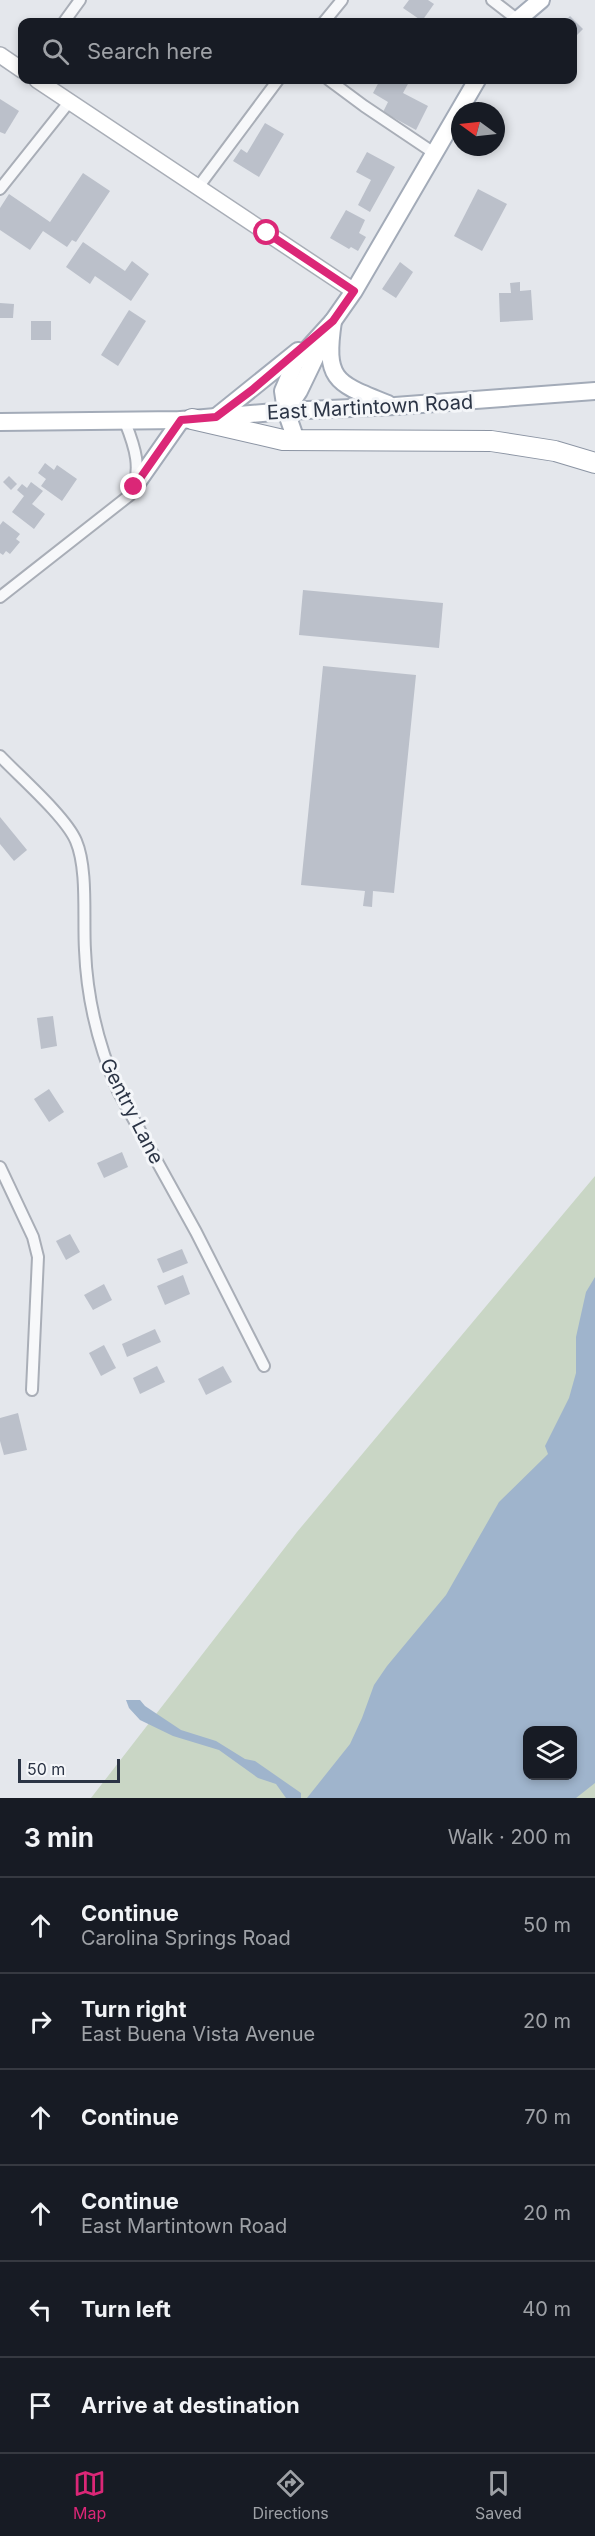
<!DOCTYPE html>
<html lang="en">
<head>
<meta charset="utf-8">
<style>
	body { margin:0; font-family:Inter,sans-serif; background:#242831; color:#f1f3f6 }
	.controls { position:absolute; right:18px; bottom:18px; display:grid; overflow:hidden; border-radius:12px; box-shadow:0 3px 9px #0003 }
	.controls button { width:54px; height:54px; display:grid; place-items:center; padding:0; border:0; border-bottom:2px solid #363941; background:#171b24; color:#f1f3f6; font:30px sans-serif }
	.compass { position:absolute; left:451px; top:102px; width:54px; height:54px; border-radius:50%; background:#171b24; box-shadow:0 3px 9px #0003; rotate:285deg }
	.scale { position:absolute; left:18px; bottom:15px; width:102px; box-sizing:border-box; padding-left:6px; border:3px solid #2b3445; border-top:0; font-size:16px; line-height:21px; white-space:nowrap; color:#2b3445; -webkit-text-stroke:4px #f4f6f9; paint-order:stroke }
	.stop { position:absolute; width:18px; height:18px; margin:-14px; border:4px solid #db2777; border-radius:50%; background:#fff }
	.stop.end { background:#db2777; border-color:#fff; box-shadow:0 2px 6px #0008 }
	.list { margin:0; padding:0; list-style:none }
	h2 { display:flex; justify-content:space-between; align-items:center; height:78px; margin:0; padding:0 24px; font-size:26px }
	h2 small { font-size:20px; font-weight:400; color:#9ea1a6 }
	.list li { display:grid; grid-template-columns:39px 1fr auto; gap:18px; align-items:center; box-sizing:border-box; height:96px; padding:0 24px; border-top:2px solid #363941 }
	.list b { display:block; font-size:22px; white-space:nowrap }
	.list p { margin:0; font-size:20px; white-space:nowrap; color:#9ea1a6 }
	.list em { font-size:20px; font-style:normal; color:#9ea1a6 }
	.icon { flex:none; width:33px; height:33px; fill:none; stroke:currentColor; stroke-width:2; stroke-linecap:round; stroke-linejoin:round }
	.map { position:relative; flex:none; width:595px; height:1798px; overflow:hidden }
	.search { position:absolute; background:#171b24; box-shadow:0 3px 9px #0003; left:18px; right:18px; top:18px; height:66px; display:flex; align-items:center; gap:15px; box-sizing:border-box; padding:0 21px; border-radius:12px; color:#9ea1a6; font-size:22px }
	.sheet { height:654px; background:#171b24 }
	nav { display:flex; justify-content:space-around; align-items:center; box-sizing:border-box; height:84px; border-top:2px solid #363941; background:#171b24; font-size:16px; color:#9ea1a6 }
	nav a { display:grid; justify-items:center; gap:3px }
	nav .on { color:#db2777 }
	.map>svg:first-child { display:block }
	.green { fill:#c9d6c5; fill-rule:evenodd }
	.water { fill:#9fb4cc; fill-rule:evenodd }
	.building { fill:#bbc0ca }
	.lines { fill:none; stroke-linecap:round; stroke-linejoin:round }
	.street-casing { stroke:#a9aeb7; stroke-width:14 }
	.secondary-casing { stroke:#a9aeb7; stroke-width:18 }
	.primary-casing { stroke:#a3abb8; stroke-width:20 }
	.highway-casing { stroke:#8b94a3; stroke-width:22 }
	.street { stroke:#f7f8fa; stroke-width:10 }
	.secondary { stroke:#fff; stroke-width:15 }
	.primary { stroke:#fff; stroke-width:16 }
	.highway { stroke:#fff; stroke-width:20 }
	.route { stroke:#db2777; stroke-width:8 }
	.labels { text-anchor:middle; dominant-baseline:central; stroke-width:6; stroke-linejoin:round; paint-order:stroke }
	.street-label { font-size:20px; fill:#2b3445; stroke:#f4f6f9 }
</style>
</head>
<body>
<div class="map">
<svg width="595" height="1798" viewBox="0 0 595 1798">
	<rect width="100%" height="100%" fill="#e4e7ec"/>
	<!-- green -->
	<path class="green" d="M595,1176V1798H91L297,1532ZM528,1730H572V1776H528Z"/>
	<!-- water -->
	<g class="water">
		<path d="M595,1277V1783L576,1798H307L350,1744L362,1718L374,1685L387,1666L446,1595L499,1502L548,1454L545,1446L569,1398L576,1373V1337L586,1292ZM528,1730H572V1776H528Z"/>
		<polygon points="126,1700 140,1700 145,1706 181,1730 216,1741 245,1759 255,1761 301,1793 301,1798 286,1798 276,1784 258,1778 219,1750 173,1736 140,1720 129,1708"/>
	</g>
	<!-- building -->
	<g class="building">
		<polygon points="409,0 428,0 434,4 422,21 403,8"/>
		<polygon points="570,16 583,29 572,40 572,22 564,22"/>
		<polygon points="380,80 403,80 409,82 403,93 428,106 416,130 383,112 388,102 373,93"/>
		<polygon points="0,99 19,111 5,134 0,132"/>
		<polygon points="265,123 284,134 259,177 233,161 241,149 247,153"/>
		<polygon points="367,152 395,167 370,212 358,205 371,180 356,172"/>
		<polygon points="83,173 110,191 76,242 72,240 67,247 43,231 30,250 0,230 0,208 9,194 50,222"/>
		<polygon points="478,189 507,204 482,251 454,236"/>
		<polygon points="346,210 365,220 359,233 366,237 358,251 351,247 349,249 330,238"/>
		<polygon points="83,242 125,271 132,261 149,274 131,301 95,276 90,284 66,267"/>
		<polygon points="400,262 413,272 396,298 382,289"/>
		<polygon points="520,282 520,291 531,290 533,320 500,322 499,293 511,293 510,283"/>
		<polygon points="0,303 14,304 13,318 0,318"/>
		<polygon points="129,310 146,321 118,366 101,355"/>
		<rect x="31" y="321" width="20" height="19"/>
		<polygon points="45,463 54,470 57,465 77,479 62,501 41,486 46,479 38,473"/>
		<polygon points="9,476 17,484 11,490 3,482"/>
		<polygon points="31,482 43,491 32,504 45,514 34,529 12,512 24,496 17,490 22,484 27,488"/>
		<polygon points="3,521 20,534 16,539 20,542 10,554 6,551 3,555 0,553 0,525"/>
		<polygon points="303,590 443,603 439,648 299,635"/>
		<polygon points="323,666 416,675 394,893 373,891 372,907 363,906 365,891 301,885"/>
		<polygon points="0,817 27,850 14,861 0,844"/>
		<polygon points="53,1016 57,1046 41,1049 37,1018"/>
		<polygon points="49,1089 64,1112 49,1122 34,1099"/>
		<polygon points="122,1152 128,1167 104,1178 97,1163"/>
		<polygon points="70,1234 80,1252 66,1260 56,1241"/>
		<polygon points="182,1249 188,1263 163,1273 157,1259"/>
		<polygon points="183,1275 190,1294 165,1305 157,1286"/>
		<polygon points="104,1284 112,1300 93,1310 84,1295"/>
		<polygon points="155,1329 161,1342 127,1357 122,1344"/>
		<polygon points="104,1345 116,1368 101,1376 89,1353"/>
		<polygon points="157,1366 165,1382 140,1394 133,1378"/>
		<polygon points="223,1366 232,1382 206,1395 198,1379"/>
		<polygon points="18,1413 27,1450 4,1455 0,1441 0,1418"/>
	</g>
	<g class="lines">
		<!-- street casing -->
		<g class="street-casing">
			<g id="street">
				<polyline points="492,0 518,20"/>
				<polyline points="64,22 80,0"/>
				<polyline points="324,22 342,0"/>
				<polyline points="329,80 364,106 434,153"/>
				<polyline points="199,186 278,80"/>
				<polyline points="0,189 70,101"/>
				<path d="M0,597L130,495C143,470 135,447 125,422"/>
				<path d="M0,756C20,777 66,817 76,841C88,869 83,919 85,950C87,1000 98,1045 118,1091L196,1232L264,1366"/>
				<polyline points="0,1167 33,1237 38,1257 32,1390"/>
			</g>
		</g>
		<!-- secondary casing -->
		<g class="secondary-casing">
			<g id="secondary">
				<polyline points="0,55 22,70"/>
				<polyline points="37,80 354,291"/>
			</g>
		</g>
		<!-- primary casing -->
		<g class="primary-casing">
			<g id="primary">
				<polyline points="515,22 541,0"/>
				<path d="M333,321C324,381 336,383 388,404"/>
				<polyline points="286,411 299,391 326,335"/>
				<polyline points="216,417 298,351"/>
				<polyline points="0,422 181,420 286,411 395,406 595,391"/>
				<polyline points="296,440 286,411 283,391 295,363 333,321 354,291 477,80"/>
				<polyline points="134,487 181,420"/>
			</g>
		</g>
		<!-- highway casing -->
		<g class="highway-casing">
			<polyline id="highway" points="192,419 283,440 491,441 555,451 595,463"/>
		</g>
		<!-- street -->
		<use href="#street" class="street"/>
		<!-- secondary -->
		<use href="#secondary" class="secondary"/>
		<!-- primary -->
		<use href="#primary" class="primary"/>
		<!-- highway -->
		<use href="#highway" class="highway"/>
	</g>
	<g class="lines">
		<!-- route -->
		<polyline class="route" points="134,487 181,420 216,417 252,390 333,321 354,291 267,233"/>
	</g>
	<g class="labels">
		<!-- street labels -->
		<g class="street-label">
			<text transform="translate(370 407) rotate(-3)">East Martintown Road</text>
			<text transform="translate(132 1111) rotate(63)">Gentry Lane</text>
		</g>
	</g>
</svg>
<div class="controls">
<button><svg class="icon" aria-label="layers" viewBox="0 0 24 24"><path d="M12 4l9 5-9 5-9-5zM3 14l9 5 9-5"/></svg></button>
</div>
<svg class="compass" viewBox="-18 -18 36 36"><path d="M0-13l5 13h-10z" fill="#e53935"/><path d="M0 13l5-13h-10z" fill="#9ea1a6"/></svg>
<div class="scale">50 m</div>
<div class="stop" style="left:267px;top:233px"></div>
<div class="stop end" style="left:134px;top:487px"></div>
<div class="search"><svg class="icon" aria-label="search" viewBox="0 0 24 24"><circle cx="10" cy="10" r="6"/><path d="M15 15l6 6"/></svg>Search here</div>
</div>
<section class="sheet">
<h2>3 min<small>Walk · 200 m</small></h2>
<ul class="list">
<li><svg class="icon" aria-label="ahead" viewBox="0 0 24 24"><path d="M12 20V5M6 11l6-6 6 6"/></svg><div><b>Continue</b><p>Carolina Springs Road</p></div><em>50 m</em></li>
<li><svg class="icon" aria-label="right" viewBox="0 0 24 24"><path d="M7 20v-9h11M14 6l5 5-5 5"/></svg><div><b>Turn right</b><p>East Buena Vista Avenue</p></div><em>20 m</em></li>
<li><svg class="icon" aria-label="ahead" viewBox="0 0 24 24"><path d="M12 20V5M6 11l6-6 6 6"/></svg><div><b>Continue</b></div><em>70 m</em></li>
<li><svg class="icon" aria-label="ahead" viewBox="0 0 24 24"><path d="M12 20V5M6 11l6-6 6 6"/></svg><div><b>Continue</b><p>East Martintown Road</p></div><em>20 m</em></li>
<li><svg class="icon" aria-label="left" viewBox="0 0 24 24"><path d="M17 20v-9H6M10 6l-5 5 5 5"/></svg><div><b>Turn left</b></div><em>40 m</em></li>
<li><svg class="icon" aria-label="arrive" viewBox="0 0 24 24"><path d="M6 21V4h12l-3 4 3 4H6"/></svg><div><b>Arrive at destination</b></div></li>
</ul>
</section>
<nav>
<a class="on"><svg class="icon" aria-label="map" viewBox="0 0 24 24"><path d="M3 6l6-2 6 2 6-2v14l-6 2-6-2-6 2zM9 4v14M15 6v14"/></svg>Map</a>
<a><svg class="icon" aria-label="directions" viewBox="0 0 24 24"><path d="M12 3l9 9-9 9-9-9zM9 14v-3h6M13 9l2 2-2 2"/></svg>Directions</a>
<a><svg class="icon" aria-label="saved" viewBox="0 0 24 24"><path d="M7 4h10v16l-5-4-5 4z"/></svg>Saved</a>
</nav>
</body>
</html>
